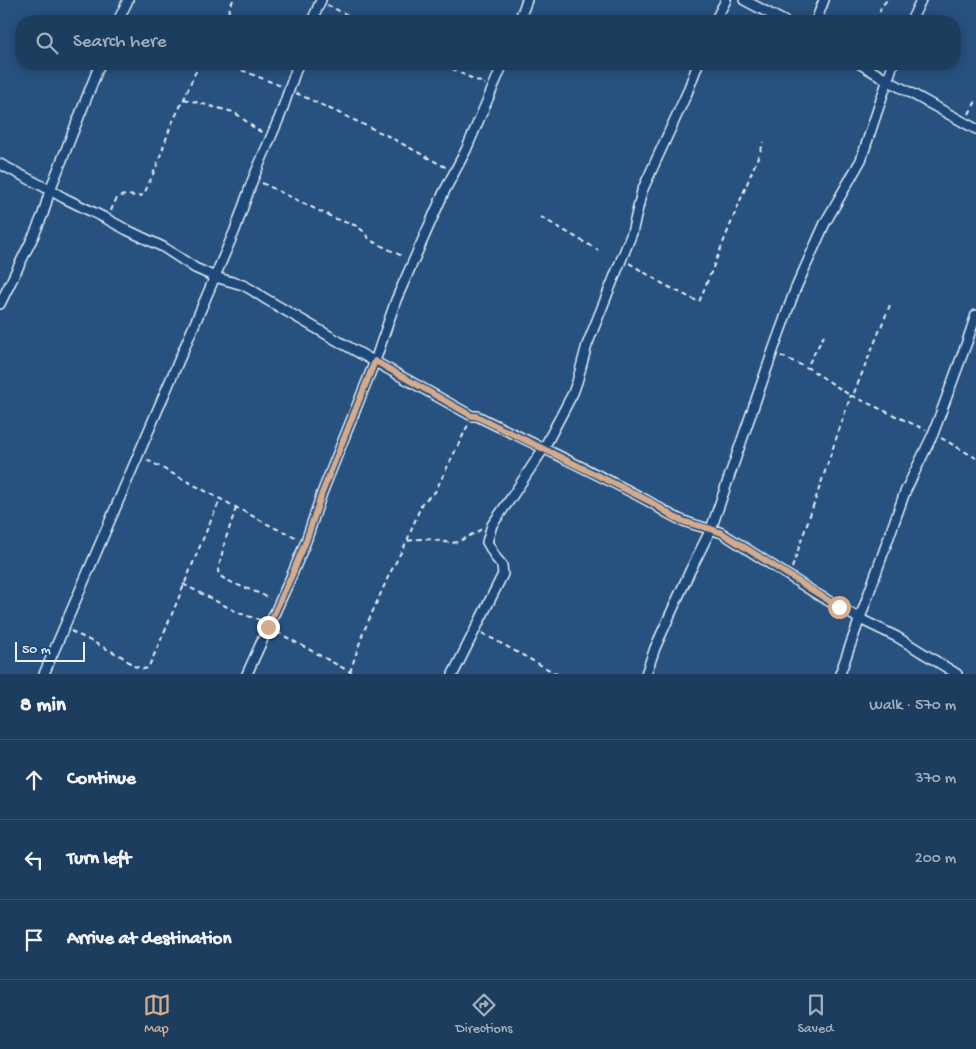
<!DOCTYPE html>
<html lang="en">
<head>
<meta charset="utf-8">
<style>
	body { margin:0; font-family:"Gochi Hand",sans-serif; background:#254465; color:#f1f3f6 }
	.scale { position:absolute; left:15px; bottom:12px; width:70px; box-sizing:border-box; padding-left:5px; border:2px solid #e8f1f8; border-top:0; font-size:14px; line-height:18px; white-space:nowrap; color:#e8f1f8; -webkit-text-stroke:4px #1f4a7a; paint-order:stroke }
	.stop { position:absolute; width:15px; height:15px; margin:-11px; border:4px solid #d6ab8b; border-radius:50%; background:#fff }
	.stop.end { background:#d6ab8b; border-color:#fff; box-shadow:0 1px 5px #0008 }
	.list { margin:0; padding:0; list-style:none }
	h2 { display:flex; justify-content:space-between; align-items:center; height:65px; margin:0; padding:0 20px; font-size:21px }
	h2 small { font-size:16px; font-weight:400; color:#a0aebd }
	.list li { display:grid; grid-template-columns:32px 1fr auto; gap:15px; align-items:center; box-sizing:border-box; height:80px; padding:0 20px; border-top:1px solid #3b5674 }
	.list b { display:block; font-size:19px; white-space:nowrap }
	.list em { font-size:16px; font-style:normal; color:#a0aebd }
	.icon { flex:none; width:28px; height:28px; fill:none; stroke:currentColor; stroke-width:2; stroke-linecap:round; stroke-linejoin:round }
	.map { position:relative; flex:none; width:976px; height:674px; overflow:hidden }
	.search { position:absolute; background:#1d3d5f; box-shadow:0 2px 12px #0003; left:15px; right:15px; top:15px; height:55px; display:flex; align-items:center; gap:12px; box-sizing:border-box; padding:0 18px; border-radius:20px; color:#a0aebd; font-size:19px }
	.sheet { height:305px; background:#1d3d5f }
	nav { display:flex; justify-content:space-around; align-items:center; box-sizing:border-box; height:70px; border-top:1px solid #3b5674; background:#1d3d5f; font-size:14px; color:#a0aebd }
	nav a { display:grid; justify-items:center; gap:2px }
	nav .on { color:#d6ab8b }
	.map>svg:first-child { display:block }
	.lines { fill:none; stroke-linecap:round; stroke-linejoin:round }
	.street-casing { stroke:#e8f1f8; stroke-width:12 }
	.path { stroke:#e8f1f8; stroke-width:2; stroke-dasharray:5 4; stroke-linecap:butt }
	.street { stroke:#1f4a7a; stroke-width:9 }
	.route { stroke:#d6ab8b; stroke-width:6 }
</style>
</head>
<body>
<div class="map">
<svg width="976" height="674" viewBox="0 0 976 674">
	<rect width="100%" height="100%" fill="#27517f"/>
	<filter id="ink" filterUnits="userSpaceOnUse"><feTurbulence type="fractalNoise" baseFrequency=".02" numOctaves="2"/><feDisplacementMap in="SourceGraphic" scale="10" xChannelSelector="R" yChannelSelector="G"/><feConvolveMatrix kernelMatrix="1 2 1 2 8 2 1 2 1" color-interpolation-filters="sRGB"/></filter>
	<g filter="url(#ink)">
		<g class="lines">
			<!-- street casing -->
			<g class="street-casing">
				<g id="street">
					<polyline points="744,0 784,21"/>
					<polyline points="118,21 128,0"/>
					<polyline points="312,21 321,0"/>
					<polyline points="519,21 527,0"/>
					<polyline points="715,21 726,0"/>
					<polyline points="816,21 824,0"/>
					<polyline points="911,21 921,0"/>
					<polyline points="860,64 887,80 976,129"/>
					<path d="M0,164L50,190L64,198L105,218L127,230L163,247L195,268L215,277L243,285L252,290L264,298L338,341L472,416H477C534,444 592,471 648,501C657,506 666,513 675,517C689,525 706,527 722,533L815,593L860,619L897,637L957,674"/>
					<polyline points="0,304 34,235 43,214 50,190 100,64"/>
					<polyline points="44,674 235,230 253,179 280,116 298,64"/>
					<polyline points="247,674 291,577 306,541 322,493 375,361 396,300 444,192 466,150 503,64"/>
					<polyline points="453,674 503,574 502,565 496,558 487,542 492,525 511,498 544,448 573,393 577,382 587,345 632,233 642,191 687,93 698,64"/>
					<polyline points="646,674 655,648 690,571 711,529 775,345 795,290 825,223 861,160 893,64"/>
					<polyline points="840,674 905,492 933,434 967,342 976,315"/>
				</g>
			</g>
			<!-- path -->
			<g class="path">
				<polyline points="327,5 360,21"/>
				<polyline points="225,21 233,0"/>
				<polyline points="877,21 881,7 887,0"/>
				<polyline points="225,64 249,73 281,86"/>
				<polyline points="444,64 460,73 485,84"/>
				<polyline points="296,93 386,135 447,168"/>
				<path d="M184,99L233,112C244,118 252,128 263,133"/>
				<polyline points="969,114 976,101"/>
				<polyline points="262,183 336,219 357,226 363,231 370,240 404,257"/>
				<path d="M111,211C118,190 123,196 141,196L145,192L157,165L171,125L184,99L194,75L201,64"/>
				<polyline points="541,217 598,250"/>
				<polyline points="629,263 665,285 699,302 764,142"/>
				<polyline points="781,356 810,369 848,394 926,430"/>
				<polyline points="809,363 826,332"/>
				<polyline points="854,393 890,305"/>
				<polyline points="941,438 976,458"/>
				<polyline points="147,460 275,528 298,538"/>
				<path d="M236,508L225,541L218,571L219,575C233,586 254,589 270,599"/>
				<polyline points="408,541 419,539 427,539 452,543 458,542 482,529"/>
				<polyline points="792,568 851,395"/>
				<polyline points="183,584 239,613 263,621"/>
				<path d="M71,631L121,656L134,666L144,669L148,668C174,613 195,555 220,500"/>
				<polyline points="277,632 354,674"/>
				<polyline points="482,633 557,674"/>
				<polyline points="350,672 363,633 389,575 407,541 422,503 435,492 468,425"/>
			</g>
			<!-- street -->
			<use href="#street" class="street"/>
		</g>
	</g>
	<g class="lines" filter="url(#ink)">
		<!-- route -->
		<polyline class="route" points="268,627 291,577 306,541 322,493 375,361 472,416 476,416 607,480 651,502 674,517 685,522 711,529 722,533 839,607"/>
	</g>
</svg>
<div class="scale">50 m</div>
<div class="stop" style="left:839px;top:607px"></div>
<div class="stop end" style="left:268px;top:627px"></div>
<div class="search"><svg class="icon" aria-label="search" viewBox="0 0 24 24"><circle cx="10" cy="10" r="6"/><path d="M15 15l6 6"/></svg>Search here</div>
</div>
<section class="sheet">
<h2>8 min<small>Walk · 570 m</small></h2>
<ul class="list">
<li><svg class="icon" aria-label="ahead" viewBox="0 0 24 24"><path d="M12 20V5M6 11l6-6 6 6"/></svg><div><b>Continue</b></div><em>370 m</em></li>
<li><svg class="icon" aria-label="left" viewBox="0 0 24 24"><path d="M17 20v-9H6M10 6l-5 5 5 5"/></svg><div><b>Turn left</b></div><em>200 m</em></li>
<li><svg class="icon" aria-label="arrive" viewBox="0 0 24 24"><path d="M6 21V4h12l-3 4 3 4H6"/></svg><div><b>Arrive at destination</b></div></li>
</ul>
</section>
<nav>
<a class="on"><svg class="icon" aria-label="map" viewBox="0 0 24 24"><path d="M3 6l6-2 6 2 6-2v14l-6 2-6-2-6 2zM9 4v14M15 6v14"/></svg>Map</a>
<a><svg class="icon" aria-label="directions" viewBox="0 0 24 24"><path d="M12 3l9 9-9 9-9-9zM9 14v-3h6M13 9l2 2-2 2"/></svg>Directions</a>
<a><svg class="icon" aria-label="saved" viewBox="0 0 24 24"><path d="M7 4h10v16l-5-4-5 4z"/></svg>Saved</a>
</nav>
</body>
</html>
